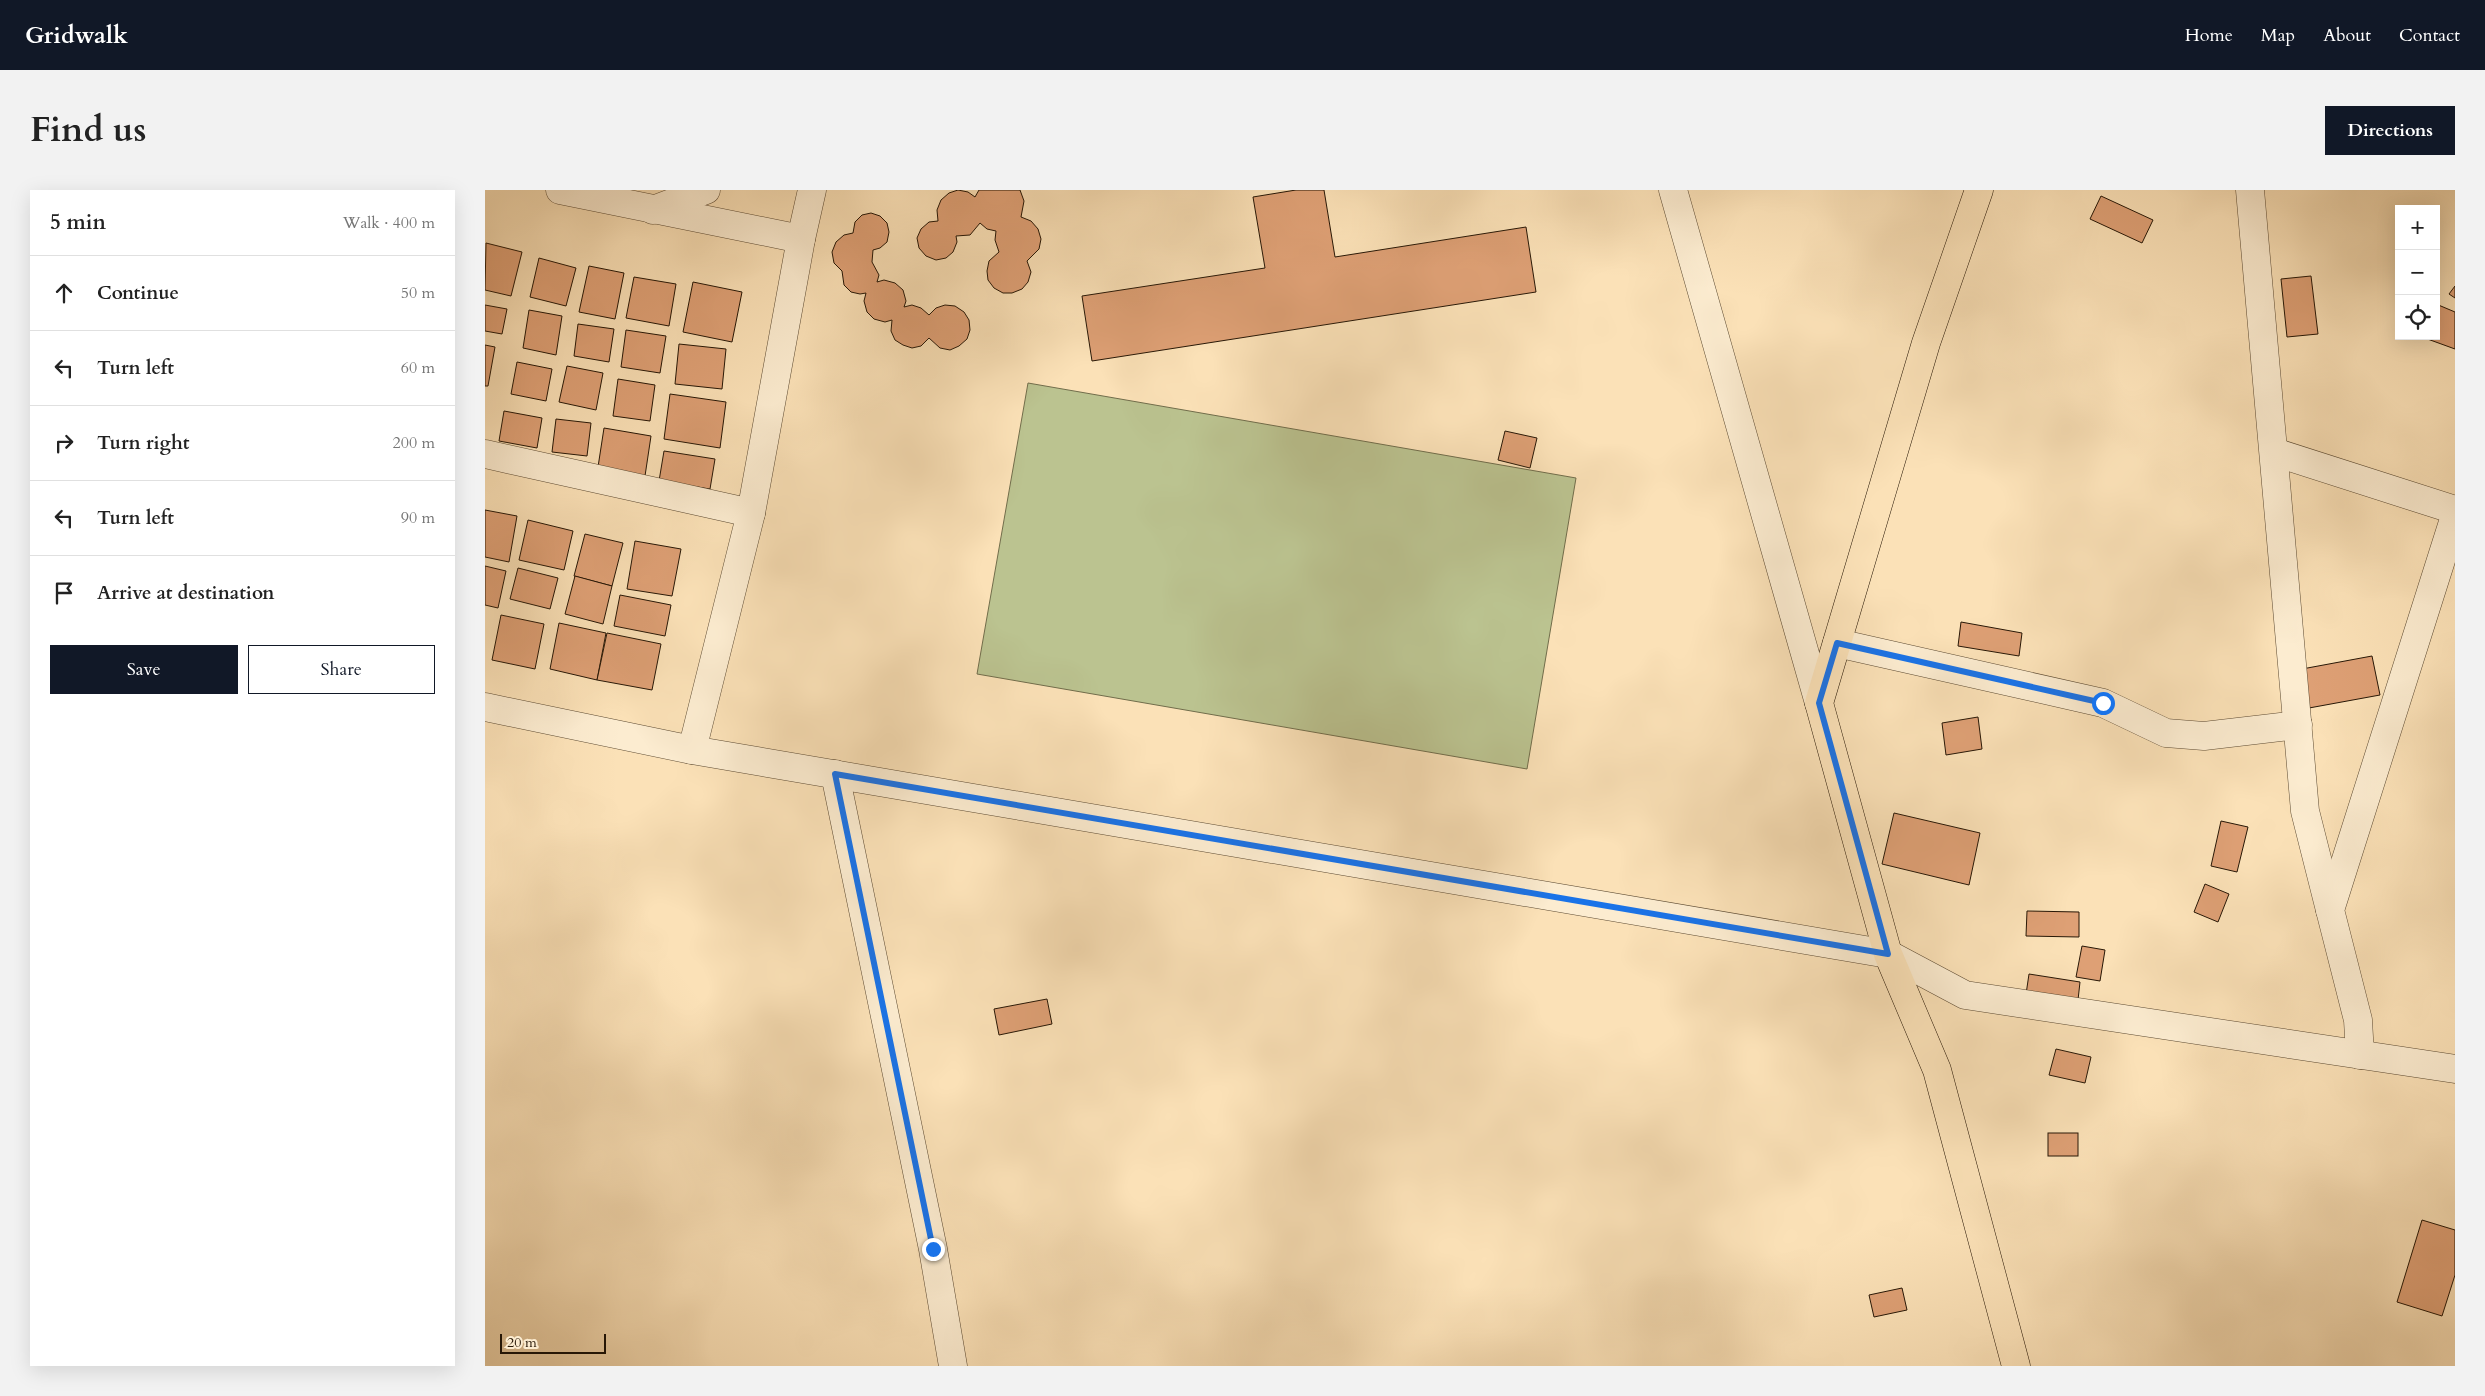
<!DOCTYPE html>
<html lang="en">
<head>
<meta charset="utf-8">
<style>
	body { margin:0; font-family:Cardo,serif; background:#f2f2f2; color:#222 }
	.controls { position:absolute; right:15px; top:15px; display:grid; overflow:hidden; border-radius:0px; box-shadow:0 5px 20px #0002 }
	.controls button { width:45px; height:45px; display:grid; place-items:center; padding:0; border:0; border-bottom:1px solid #e0e0e0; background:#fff; color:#222; font:25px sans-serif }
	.scale { position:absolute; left:15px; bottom:12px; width:106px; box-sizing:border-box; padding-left:5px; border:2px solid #271706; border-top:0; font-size:14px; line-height:18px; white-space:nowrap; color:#271706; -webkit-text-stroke:4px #fcecd0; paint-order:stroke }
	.stop { position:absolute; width:15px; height:15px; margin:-11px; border:4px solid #1a73e8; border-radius:50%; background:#fff }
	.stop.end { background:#1a73e8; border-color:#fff; box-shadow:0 1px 5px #0008 }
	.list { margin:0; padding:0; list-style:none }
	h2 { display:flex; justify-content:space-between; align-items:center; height:65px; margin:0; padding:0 20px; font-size:21px }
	h2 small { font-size:16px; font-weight:400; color:#767676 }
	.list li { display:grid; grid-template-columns:32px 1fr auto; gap:15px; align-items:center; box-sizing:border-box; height:75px; padding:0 20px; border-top:1px solid #e0e0e0 }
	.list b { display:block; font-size:19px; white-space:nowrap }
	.list em { font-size:16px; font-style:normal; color:#767676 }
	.actions { display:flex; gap:10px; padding:15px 20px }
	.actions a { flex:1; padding:11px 0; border:1px solid #111827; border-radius:0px; text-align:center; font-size:18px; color:#111827 }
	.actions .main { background:#111827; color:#fff }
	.icon { flex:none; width:28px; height:28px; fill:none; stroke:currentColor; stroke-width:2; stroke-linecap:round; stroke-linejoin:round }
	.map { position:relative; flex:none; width:1970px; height:1176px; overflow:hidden; border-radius:0px }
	header { display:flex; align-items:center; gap:30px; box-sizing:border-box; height:70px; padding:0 25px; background:#111827; color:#fff }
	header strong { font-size:24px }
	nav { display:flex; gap:28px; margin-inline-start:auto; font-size:18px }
	.intro { display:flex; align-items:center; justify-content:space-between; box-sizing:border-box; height:120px; padding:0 30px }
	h1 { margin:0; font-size:35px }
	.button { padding:12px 22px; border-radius:0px; background:#111827; color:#fff; font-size:18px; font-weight:700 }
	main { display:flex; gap:30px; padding:0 30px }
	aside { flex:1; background:#fff; border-radius:0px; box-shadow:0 5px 20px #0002 }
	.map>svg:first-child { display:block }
	.green { fill:#bbc390; stroke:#716d4b }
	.building { fill:#dea075; stroke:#271706 }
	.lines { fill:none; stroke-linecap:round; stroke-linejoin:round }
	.minor-casing { stroke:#5c4a32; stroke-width:29 }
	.tertiary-casing { stroke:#5c4a32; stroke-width:29 }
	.primary-casing { stroke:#271706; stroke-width:29 }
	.minor { stroke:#fcecd0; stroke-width:28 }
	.tertiary { stroke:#fcecd0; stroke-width:28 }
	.primary { stroke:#fbe1b7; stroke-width:28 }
	.route { stroke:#1a73e8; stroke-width:6 }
</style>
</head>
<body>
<header>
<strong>Gridwalk</strong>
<nav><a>Home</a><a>Map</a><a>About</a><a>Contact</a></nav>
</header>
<div class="intro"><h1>Find us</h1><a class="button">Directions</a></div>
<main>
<aside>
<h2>5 min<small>Walk · 400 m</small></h2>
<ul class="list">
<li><svg class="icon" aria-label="ahead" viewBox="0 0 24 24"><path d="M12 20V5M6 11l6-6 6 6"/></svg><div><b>Continue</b></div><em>50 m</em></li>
<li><svg class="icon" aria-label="left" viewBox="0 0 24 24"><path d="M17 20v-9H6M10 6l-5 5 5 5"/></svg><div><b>Turn left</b></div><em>60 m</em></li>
<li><svg class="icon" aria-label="right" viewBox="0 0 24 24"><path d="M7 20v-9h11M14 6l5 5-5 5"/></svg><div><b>Turn right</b></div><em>200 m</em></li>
<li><svg class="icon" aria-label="left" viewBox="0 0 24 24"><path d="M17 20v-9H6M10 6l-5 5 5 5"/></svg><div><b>Turn left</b></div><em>90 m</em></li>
<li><svg class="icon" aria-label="arrive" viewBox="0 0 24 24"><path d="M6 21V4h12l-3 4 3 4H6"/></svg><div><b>Arrive at destination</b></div></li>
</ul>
<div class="actions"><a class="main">Save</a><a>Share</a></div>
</aside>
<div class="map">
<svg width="1970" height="1176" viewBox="0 0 1970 1176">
	<rect width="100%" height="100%" fill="#fbe1b7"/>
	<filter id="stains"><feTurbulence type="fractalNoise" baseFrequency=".004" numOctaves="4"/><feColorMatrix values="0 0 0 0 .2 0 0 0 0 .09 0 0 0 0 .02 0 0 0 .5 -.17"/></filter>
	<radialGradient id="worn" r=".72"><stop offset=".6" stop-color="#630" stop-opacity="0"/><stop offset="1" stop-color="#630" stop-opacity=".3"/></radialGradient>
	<!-- green -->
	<polygon class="green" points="543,193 1091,288 1042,579 492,484"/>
	<!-- building -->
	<g class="building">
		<polygon points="473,0 483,2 490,7 494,0 535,0 539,11 536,27 546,31 553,39 556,49 554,59 542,71 546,82 543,92 537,99 527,103 518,103 509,98 503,90 502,81 504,71 514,62 510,50 511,41 502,39 495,33 485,45 471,46 472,52 468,62 461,68 451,70 441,66 434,58 432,48 436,39 444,32 453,31 452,20 456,10 464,3"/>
		<polygon points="811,0 839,0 850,67 1041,37 1051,102 607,171 597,106 780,78 768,7"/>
		<polygon points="1616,6 1668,30 1657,53 1605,29"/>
		<polygon points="386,23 395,26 402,33 404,42 402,52 395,58 388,60 387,72 394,85 392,92 399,90 410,93 418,100 421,111 419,117 427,115 436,118 444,125 451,118 460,115 470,116 479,122 484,130 485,140 482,149 474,156 465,160 455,158 444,148 436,156 427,158 418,155 410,150 406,141 407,130 400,132 389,129 382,122 379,111 381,103 375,104 366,102 359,95 357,81 349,73 347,62 351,52 359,45 368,43 370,32 377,25"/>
		<polygon points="1,53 37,62 26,106 0,100"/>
		<polygon points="54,68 91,78 81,116 45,107"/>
		<polygon points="104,76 139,83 130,129 94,122"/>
		<polygon points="1826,86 1833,144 1802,147 1796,89"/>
		<polygon points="149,87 191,94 184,136 141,128"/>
		<polygon points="208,92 257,102 247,152 198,142"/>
		<polygon points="1970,96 1970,108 1964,104"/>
		<polygon points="1951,114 1970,122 1970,159 1937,147 1951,146"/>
		<polygon points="0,115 22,119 17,144 0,141"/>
		<polygon points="44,120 77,126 71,165 38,158"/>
		<polygon points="93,134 129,139 124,172 89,166"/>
		<polygon points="141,140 181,146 175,183 136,177"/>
		<polygon points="194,154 241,159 237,199 190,194"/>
		<polygon points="0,155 10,157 3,196 0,196"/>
		<polygon points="32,172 67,179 61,211 26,204"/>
		<polygon points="82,176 118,183 111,220 74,212"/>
		<polygon points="133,189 170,195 165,231 128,226"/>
		<polygon points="185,204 241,212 235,258 179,249"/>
		<polygon points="19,221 57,228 52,258 14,251"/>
		<polygon points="71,229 106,233 102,266 67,262"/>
		<polygon points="119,238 166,246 160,286 113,277"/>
		<polygon points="1020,241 1052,248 1045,278 1013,270"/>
		<polygon points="179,261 230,269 225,299 174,291"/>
		<polygon points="0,320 32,326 24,372 0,367"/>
		<polygon points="43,330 88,341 79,380 34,370"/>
		<polygon points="100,344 138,353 127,396 89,386"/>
		<polygon points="150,351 196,359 187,406 142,399"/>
		<polygon points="0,376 21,381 13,418 0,415"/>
		<polygon points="33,378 73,388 65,419 25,409"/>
		<polygon points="90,386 127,396 118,434 80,424"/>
		<polygon points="135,405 186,415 180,446 129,436"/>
		<polygon points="16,425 59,434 50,479 7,470"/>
		<polygon points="1476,432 1537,443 1534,466 1473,456"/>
		<polygon points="74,433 121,443 112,490 65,479"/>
		<polygon points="122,443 176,454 167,500 112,490"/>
		<polygon points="1887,466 1895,505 1824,518 1817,479"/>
		<polygon points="1493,527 1497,559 1461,565 1457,533"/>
		<polygon points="1409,623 1495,643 1484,695 1397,674"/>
		<polygon points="1736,631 1763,637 1752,682 1726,676"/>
		<polygon points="1720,694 1744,704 1733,732 1709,722"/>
		<polygon points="1542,721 1594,722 1594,747 1541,746"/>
		<polygon points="1597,756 1620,760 1615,791 1591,787"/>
		<polygon points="1544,784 1595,792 1592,819 1540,811"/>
		<polygon points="562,809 567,834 514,845 509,819"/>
		<polygon points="1571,859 1606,867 1600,893 1564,885"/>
		<rect x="1563" y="943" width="30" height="23"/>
		<polygon points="1937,1030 1970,1040 1970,1085 1957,1126 1912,1112"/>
		<polygon points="1417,1098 1422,1120 1389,1127 1384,1105"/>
	</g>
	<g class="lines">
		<!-- minor casing -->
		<g class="minor-casing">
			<g id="minor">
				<polyline points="75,0 316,49"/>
				<polyline points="1765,0 1820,621 1845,720"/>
				<polyline points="168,20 221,0"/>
				<polyline points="1789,262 1970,320"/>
				<polyline points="0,264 266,323"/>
				<polyline points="1352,453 1618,513 1681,543 1719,546 1813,535"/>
				<polyline points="207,560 266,323 316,49 327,0"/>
				<polyline points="350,584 448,1059 468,1176"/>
				<polyline points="1403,764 1480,805 1970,879"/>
				<polyline points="1875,865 1873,830 1845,720 1970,326"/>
			</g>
		</g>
		<!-- tertiary casing -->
		<g class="tertiary-casing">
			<g id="tertiary">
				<polyline points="1188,0 1334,513"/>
				<polyline points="0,517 207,560 1403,764"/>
			</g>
		</g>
		<!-- primary casing -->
		<g class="primary-casing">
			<polyline id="primary" points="1494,0 1441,153 1334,513 1403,764 1452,880 1531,1176"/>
		</g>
		<!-- minor -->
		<use href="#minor" class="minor"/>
		<!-- tertiary -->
		<use href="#tertiary" class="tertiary"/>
		<!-- primary -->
		<use href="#primary" class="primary"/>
	</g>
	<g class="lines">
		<!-- route -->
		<polyline class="route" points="448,1059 350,584 1403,764 1334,513 1352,453 1618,513"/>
	</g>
	<rect width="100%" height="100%" filter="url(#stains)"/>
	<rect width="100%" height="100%" fill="url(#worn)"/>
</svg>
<div class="controls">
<button>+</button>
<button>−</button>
<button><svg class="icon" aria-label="locate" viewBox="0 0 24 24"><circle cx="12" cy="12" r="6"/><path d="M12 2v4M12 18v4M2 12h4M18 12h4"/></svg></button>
</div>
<div class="scale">20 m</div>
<div class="stop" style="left:1618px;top:513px"></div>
<div class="stop end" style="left:448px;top:1059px"></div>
</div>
</main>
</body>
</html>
